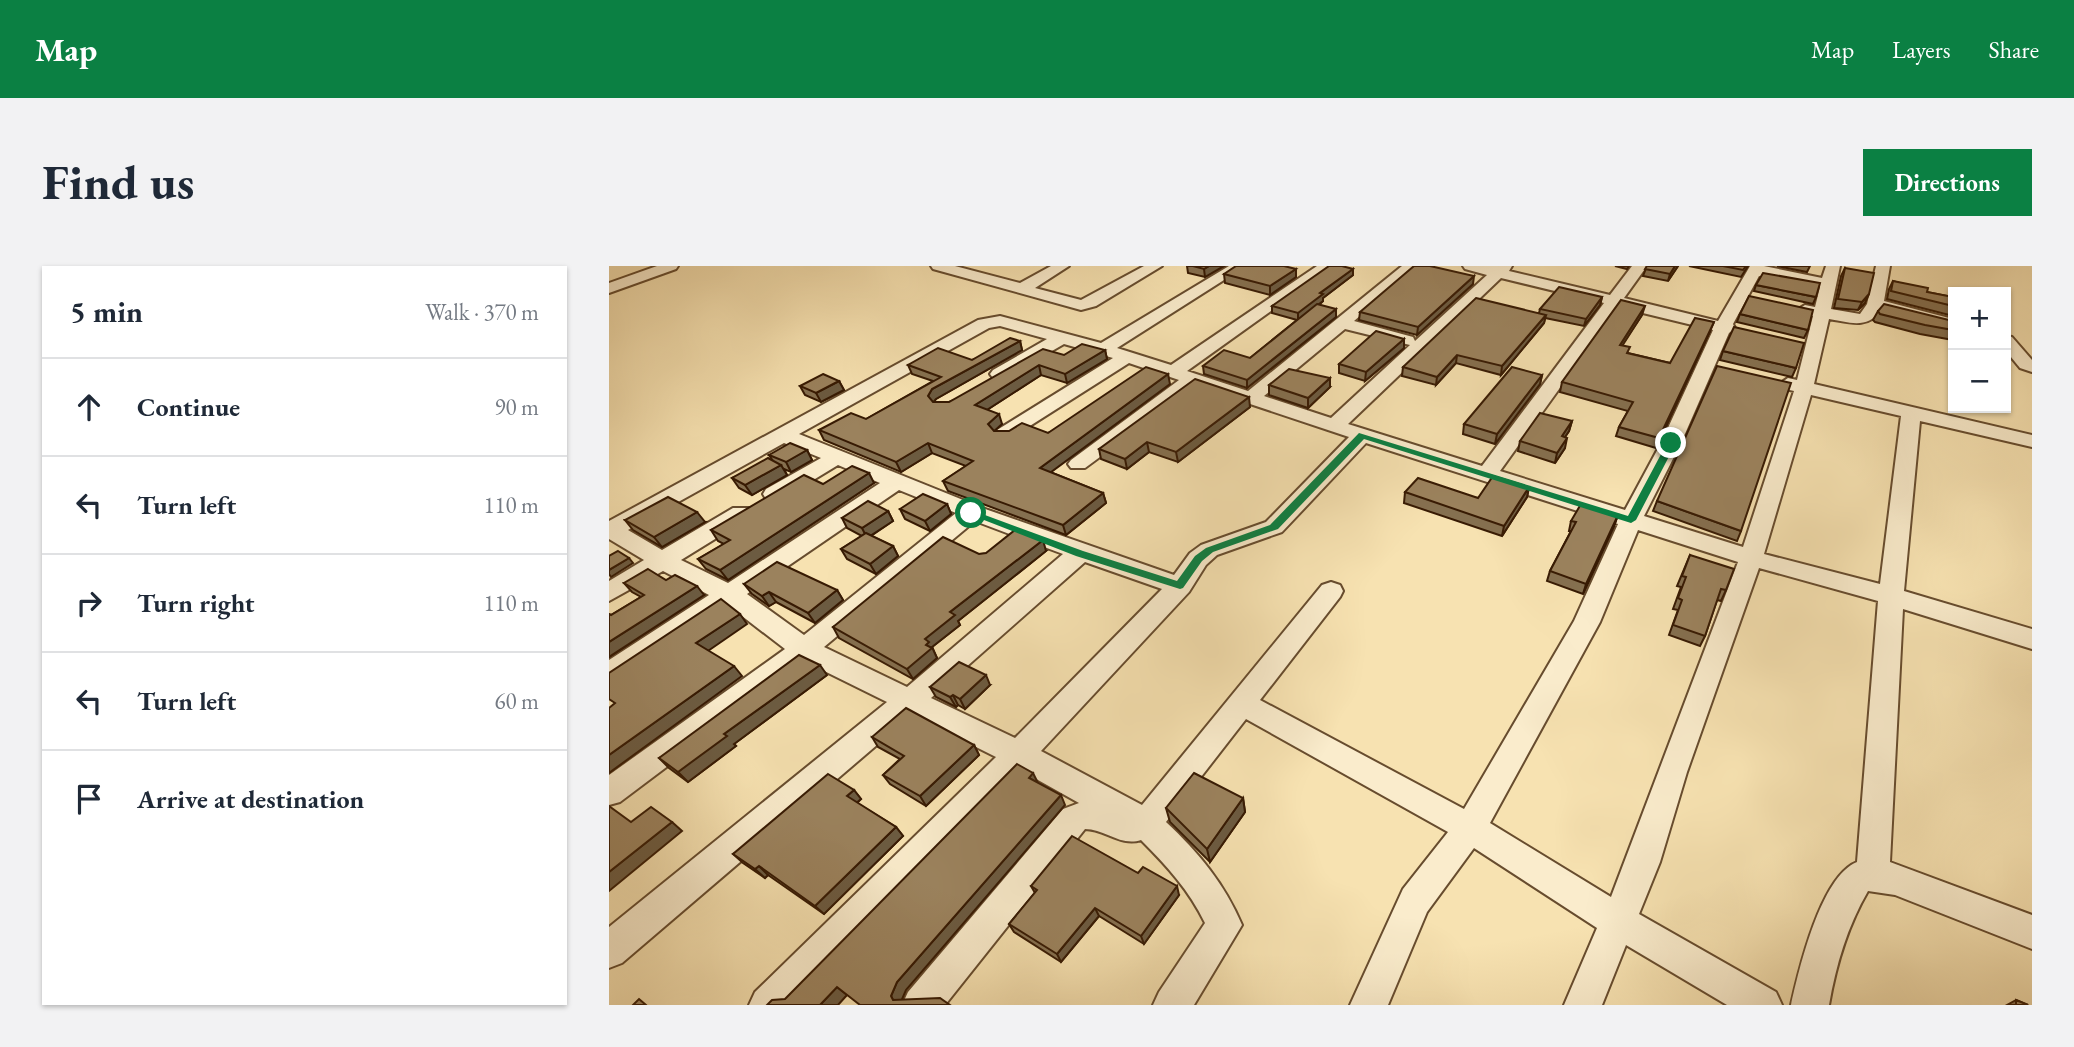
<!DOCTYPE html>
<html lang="en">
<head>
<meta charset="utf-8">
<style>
	body { margin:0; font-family:"EB Garamond",serif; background:#f2f2f3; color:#1f2937 }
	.controls { position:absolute; right:21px; top:21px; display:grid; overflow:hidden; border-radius:0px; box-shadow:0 2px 5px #0004 }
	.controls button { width:63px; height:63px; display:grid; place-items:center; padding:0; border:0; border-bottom:2px solid #e0e1e3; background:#fff; color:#1f2937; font:35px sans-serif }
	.stop { position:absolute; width:21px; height:21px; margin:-16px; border:5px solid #0b8043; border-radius:50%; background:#fff }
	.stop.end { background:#0b8043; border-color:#fff; box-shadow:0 2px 7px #0008 }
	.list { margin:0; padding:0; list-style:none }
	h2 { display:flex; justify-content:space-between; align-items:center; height:91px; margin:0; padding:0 28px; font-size:30px }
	h2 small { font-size:23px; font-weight:400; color:#747a83 }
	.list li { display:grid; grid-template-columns:46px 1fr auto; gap:21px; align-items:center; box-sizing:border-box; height:98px; padding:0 28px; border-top:2px solid #e0e1e3 }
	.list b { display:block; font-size:26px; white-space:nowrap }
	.list em { font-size:23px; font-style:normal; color:#747a83 }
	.icon { flex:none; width:38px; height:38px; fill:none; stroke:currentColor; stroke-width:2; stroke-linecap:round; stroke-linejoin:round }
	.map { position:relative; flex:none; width:1423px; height:739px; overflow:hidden; border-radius:0px }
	header { display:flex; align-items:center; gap:42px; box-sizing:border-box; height:98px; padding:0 35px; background:#0b8043; color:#fff }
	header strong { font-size:33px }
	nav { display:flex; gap:38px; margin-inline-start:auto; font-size:24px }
	.intro { display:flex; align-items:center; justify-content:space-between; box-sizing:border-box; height:168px; padding:0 42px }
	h1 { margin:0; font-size:49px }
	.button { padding:18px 32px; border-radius:0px; background:#0b8043; color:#fff; font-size:24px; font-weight:700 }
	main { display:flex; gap:42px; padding:0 42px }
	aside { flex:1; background:#fff; border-radius:0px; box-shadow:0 2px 5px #0004 }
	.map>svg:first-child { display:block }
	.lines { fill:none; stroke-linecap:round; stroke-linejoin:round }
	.minor-casing { stroke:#674c2e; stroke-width:4 }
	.minor { fill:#faeccc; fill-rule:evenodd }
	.wall { fill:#857050; stroke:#371a03; stroke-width:2 }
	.shaded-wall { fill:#6c5b41; stroke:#371a03; stroke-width:2 }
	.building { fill:#9b825d; stroke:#371a03; stroke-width:2 }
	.route { fill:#0b8043 }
</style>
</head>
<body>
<header>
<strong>Map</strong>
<nav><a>Map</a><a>Layers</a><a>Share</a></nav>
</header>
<div class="intro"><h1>Find us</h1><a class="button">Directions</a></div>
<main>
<aside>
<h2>5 min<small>Walk · 370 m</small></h2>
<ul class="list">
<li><svg class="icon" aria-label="ahead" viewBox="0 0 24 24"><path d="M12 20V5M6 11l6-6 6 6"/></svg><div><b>Continue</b></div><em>90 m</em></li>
<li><svg class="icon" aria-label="left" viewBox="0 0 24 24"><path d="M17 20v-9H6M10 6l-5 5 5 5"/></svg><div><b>Turn left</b></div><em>110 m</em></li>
<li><svg class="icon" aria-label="right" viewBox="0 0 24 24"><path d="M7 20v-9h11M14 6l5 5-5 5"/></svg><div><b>Turn right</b></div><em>110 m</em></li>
<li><svg class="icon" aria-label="left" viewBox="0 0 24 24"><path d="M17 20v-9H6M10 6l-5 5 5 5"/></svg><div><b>Turn left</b></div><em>60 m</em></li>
<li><svg class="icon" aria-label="arrive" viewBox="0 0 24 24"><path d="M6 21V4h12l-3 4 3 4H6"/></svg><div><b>Arrive at destination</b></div></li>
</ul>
</aside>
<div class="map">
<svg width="1423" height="739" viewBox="0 0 1423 739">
	<rect width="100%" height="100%" fill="#f7e2b1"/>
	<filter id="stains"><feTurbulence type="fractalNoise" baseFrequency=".00286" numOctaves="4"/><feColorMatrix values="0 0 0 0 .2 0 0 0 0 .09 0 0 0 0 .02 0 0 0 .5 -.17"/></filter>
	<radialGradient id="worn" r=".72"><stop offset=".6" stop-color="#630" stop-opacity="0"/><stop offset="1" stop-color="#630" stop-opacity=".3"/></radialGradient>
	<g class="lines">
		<!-- minor casing -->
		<g class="minor-casing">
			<g id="minor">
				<polygon points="48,0 69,0 67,3 0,27 0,17"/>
				<polygon points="322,0 346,0 411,17 442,0 460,0 426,22 472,34 535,0 553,0 487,40 472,44 324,3"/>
				<path d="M620,0H637L508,82L562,99L708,0H725L578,105L639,125L793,0H809L745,55L804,71L806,75L878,9L856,3L854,0H903L900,5L1001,29L1023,0H1038L1015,32L1109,55L1141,0H1155L1213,12L1217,0H1231L1222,43L1251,48L1258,38L1267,0H1281L1275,35L1344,53V63L1271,44C1259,64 1239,56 1220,53L1205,118L1423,169V181L1311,155L1295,325L1423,363V383L1294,343L1281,596L1423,649V683L1286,629L1259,625C1238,661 1227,699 1220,739H1182C1190,703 1212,610 1248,596L1269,335L1150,302L1078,506L1051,596L1030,648L1167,726L1173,739H1118L1017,679L993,739H955L988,662L865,582L818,646L779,739H741L794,623L839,566L637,453L557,556C590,587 615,617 633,659L585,739H544L550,726L596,657C580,624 558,600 532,574C512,581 496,563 476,563L336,739H293L299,726L454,543L470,537L413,505L185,739H140L146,726L387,491L303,449L13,697L0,702V661L278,436L197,396L11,536L0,539V509L176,383L120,340L10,415L0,418V394L100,329L54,305L0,335V315L35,294L0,273V255L369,54L391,50L492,77ZM1150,10L1211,21L1206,41L1196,39L1188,44L1190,47L1204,50L1188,114L1179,112L1170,118L1172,122L1185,125L1134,281L1035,250L1072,177L1120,67L1126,62L1124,58ZM892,12L995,37L873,200L739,158ZM1009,41L1104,64L1052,177L1016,244L891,205ZM391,60L438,73L384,104L381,108L384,112H396L455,78L504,92L388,164L385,168L388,172H402L520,97L570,114L462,194L459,198L462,202H476L587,120L740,171L657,256L592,279L581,287L565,309L379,244L190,168L380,62ZM736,63L801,79L722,152L655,130ZM1202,129L1292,150L1271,318L1155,288ZM175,177L212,192L157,223L154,228L157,233H173L229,199L271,217L119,317L72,294L140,252L143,247L140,242H124L53,284L19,264ZM757,177L1009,258L965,355L855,543L651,434L731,331L734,325L731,319L722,316L713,319L533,539L432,485L580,326L597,299L608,289L673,266ZM290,224L347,247L195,369L138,328ZM366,255L454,288L298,421L215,381ZM1029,264L1129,296L1002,631L881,557L991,356ZM476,296L553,323L406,472L322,432Z"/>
				<polygon points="1397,70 1403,71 1423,94 1423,106 1411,102 1397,85"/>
			</g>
		</g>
		<!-- minor -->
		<use href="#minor" class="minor"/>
	</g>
	<!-- wall -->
	<g class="wall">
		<polygon points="578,0 615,0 596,11 579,7"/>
		<polygon points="1006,0 1020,0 1018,3"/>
		<polygon points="1038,0 1069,0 1059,15 1034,10"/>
		<polygon points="1080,0 1139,0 1132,11"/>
		<polygon points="1168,0 1201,0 1198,6"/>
		<polygon points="1236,2 1256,37 1249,44 1225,42 1232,10"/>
		<polygon points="687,3 687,11 661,29 616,17 615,8"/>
		<polygon points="744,3 744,9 714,32 714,35 710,39 727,51 638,122 595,108 594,100 641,92 688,54 663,47 663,40"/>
		<polygon points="1284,15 1318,26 1344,31 1344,50 1278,33 1280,23"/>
		<polygon points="864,18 808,69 750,54 751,46"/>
		<polygon points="1147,19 1207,31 1204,38 1145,25"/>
		<polygon points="993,31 991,39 975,60 936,52 935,57 892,109 847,97 827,119 793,110 794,101 930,47 931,43"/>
		<polygon points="1269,45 1344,55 1344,74 1311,68 1266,56 1264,54"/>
		<polygon points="1131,48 1199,64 1195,72 1128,56"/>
		<polygon points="1033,49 1013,79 1019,87 1061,97 1101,65 1047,182 1007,170 1010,161 1019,145 951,126 953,116"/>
		<polygon points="795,73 795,82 756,115 730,107 730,98"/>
		<polygon points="411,75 413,84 327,133 324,136 340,136 455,89 496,84 498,93 458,117 432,109 378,144 393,158 385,165 439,167 561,118 441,206 494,227 497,237 457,269 339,225 334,215 357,200 323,187 292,206 215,174 210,164 257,153 324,115 303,108 299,99 363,94"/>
		<polygon points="1114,85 1187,102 1183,111 1111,94"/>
		<polygon points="933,109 931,118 886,178 854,168 855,158"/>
		<polygon points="230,115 235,124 212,136 196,129 191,120"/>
		<polygon points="660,119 721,121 699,142 660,129"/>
		<polygon points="641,141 569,196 540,186 518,203 492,193 490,183"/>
		<polygon points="963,155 960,165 956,171 956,182 946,197 909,185 911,175"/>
		<polygon points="198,184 203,194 182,206 175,203 178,209 143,229 130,222 123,212 164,195 160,189"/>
		<polygon points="265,217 119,314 97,303 89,293 115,278 109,275 102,264 214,218"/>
		<polygon points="920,221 918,231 893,270 795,237 796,226 869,232"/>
		<polygon points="1048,235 1132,265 1128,275 1044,245"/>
		<polygon points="338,238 342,248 321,265 296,253 291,243"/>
		<polygon points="279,245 284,255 262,270 284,280 289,290 267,308 238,293 232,283 253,270 238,262 233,252"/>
		<polygon points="1009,249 1005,260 974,328 938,315 941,305 962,265 960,265 962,255"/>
		<polygon points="16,254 96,256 53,281 24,264"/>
		<polygon points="437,285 349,355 351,359 323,381 328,392 304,413 230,372 224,361 370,288"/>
		<polygon points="1081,289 1117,324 1112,335 1108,334 1096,370 1091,380 1060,369 1069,344 1064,343 1072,321 1068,320"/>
		<polygon points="57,314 95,329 0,391 0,348 2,349 32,331 23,326 15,317"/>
		<polygon points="135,318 228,324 234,334 206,357 167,336 160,340 143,328"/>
		<polygon points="218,409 125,478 127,480 79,516 60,502 50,492"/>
		<polygon points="381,419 356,443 349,439 347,441 327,431 321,421"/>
		<polygon points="263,471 365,479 370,489 317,540 281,518 274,509 291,493 269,481"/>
		<polygon points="245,524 252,533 248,537 287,561 294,570 215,648 159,609 156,612 134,597 124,588"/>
		<polygon points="634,532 636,546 601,596 561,556 557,542"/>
		<polygon points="529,607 570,629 535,678 490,650 452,696 405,666 400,658 426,627 422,620"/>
		<polygon points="1407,734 1419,739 1398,739"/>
	</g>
	<!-- shaded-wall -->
	<g class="shaded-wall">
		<polygon points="600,0 615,0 596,11 595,3"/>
		<polygon points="1066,0 1069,0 1059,15 1061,8"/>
		<polygon points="687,3 687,11 661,29 661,20"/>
		<polygon points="744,3 744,9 714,32 714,35 689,54 689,47 711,27"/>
		<polygon points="865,10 864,18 808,69 809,61"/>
		<polygon points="1260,28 1256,37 1249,44 1253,36"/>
		<polygon points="993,31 991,39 975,60 977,53"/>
		<polygon points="1036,40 1033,49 1008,88 1011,79"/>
		<polygon points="727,43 727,51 638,122 638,114"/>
		<polygon points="937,49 935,57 892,109 893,100"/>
		<polygon points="1105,56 1101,65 1047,182 1050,172"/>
		<polygon points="795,73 795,82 756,115 757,106"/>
		<polygon points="411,75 413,84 327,133 322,139 319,130 323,123"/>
		<polygon points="496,84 498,93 458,117 456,108"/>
		<polygon points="848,89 847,97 827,119 828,111"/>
		<polygon points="430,99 432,109 370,149 366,139"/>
		<polygon points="559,108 561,118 434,212 431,202"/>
		<polygon points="933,109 931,118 886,178 888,168"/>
		<polygon points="721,112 721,121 699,142 699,132"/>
		<polygon points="230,115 235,124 212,136 207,127"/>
		<polygon points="640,131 641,141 569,196 567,186"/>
		<polygon points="390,148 393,158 382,168 379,158"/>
		<polygon points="963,155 960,165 950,180 953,170"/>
		<polygon points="958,172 956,182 946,197 948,187"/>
		<polygon points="538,176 540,186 518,203 516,193"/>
		<polygon points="319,177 323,187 292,206 287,196"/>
		<polygon points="198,184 203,194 182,206 177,196"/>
		<polygon points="172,199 178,209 143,229 136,219"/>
		<polygon points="260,207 265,217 119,314 111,304"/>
		<polygon points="920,221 918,231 893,270 895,260"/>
		<polygon points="494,227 497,237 457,269 454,259"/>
		<polygon points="338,238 342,248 321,265 316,255"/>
		<polygon points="279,245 284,255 258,272 253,262"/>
		<polygon points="88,246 96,256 53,281 45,271"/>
		<polygon points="1009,249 1005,260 974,328 977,318"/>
		<polygon points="434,274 437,285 349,355 351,359 323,381 328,392 304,413 298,403 317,379 316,373 341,346"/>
		<polygon points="284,280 289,290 267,308 261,298"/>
		<polygon points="20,292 24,297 2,311 0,308 0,304"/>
		<polygon points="88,320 95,329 0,391 0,376"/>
		<polygon points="228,324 234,334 206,357 199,347"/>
		<polygon points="160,326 167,336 160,340 153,330"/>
		<polygon points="131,348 138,358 96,387 87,377"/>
		<polygon points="211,399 218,409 125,478 127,480 79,516 69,506 115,468"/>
		<polygon points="125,400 133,410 0,507 0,489"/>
		<polygon points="377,409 381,419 356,443 351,433"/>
		<polygon points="344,429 349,439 347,441 341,431"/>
		<polygon points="365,479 370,489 317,540 311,530"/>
		<polygon points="424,507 429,517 420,512"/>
		<polygon points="245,524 252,533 245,539 238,530"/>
		<polygon points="452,529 456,539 297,724 291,738 284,734 282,730 288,716"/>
		<polygon points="634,532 636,546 601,596 598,583"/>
		<polygon points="63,556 73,565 0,625 0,606"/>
		<polygon points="287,561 294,570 215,648 206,640"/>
		<polygon points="150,600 159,609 156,612 146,603"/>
		<polygon points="568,620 570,629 535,678 532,670"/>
		<polygon points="486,642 490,650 452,696 448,688"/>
		<polygon points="228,721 238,729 229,739 211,739"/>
	</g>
	<!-- building -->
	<g class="building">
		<polygon points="584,0 600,0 595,3"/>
		<polygon points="627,0 675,0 687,3 661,20 615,8"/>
		<polygon points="720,0 733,0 744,3 711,27 714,28 689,47 663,40"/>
		<polygon points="805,0 821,0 865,10 809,61 751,46"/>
		<polygon points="1038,0 1066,0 1061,8 1036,3"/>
		<polygon points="1114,0 1137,0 1134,4"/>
		<polygon points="1236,2 1265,7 1260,28 1253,36 1229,33"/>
		<polygon points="1154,7 1211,17 1207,31 1147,19"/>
		<polygon points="1284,15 1319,22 1318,26 1344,31 1344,40 1282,25"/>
		<polygon points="950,21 993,31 977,53 931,43"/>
		<polygon points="1140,30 1204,44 1199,64 1131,48"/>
		<polygon points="867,32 937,49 893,100 848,89 828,111 794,101"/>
		<polygon points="1012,34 1036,40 1011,79 1021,81 1018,87 1061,97 1086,52 1105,56 1050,172 1010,161 1024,136 953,116"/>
		<polygon points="708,38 727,43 638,114 594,100 615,84 641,92"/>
		<polygon points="1275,38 1344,55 1344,64 1316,59 1271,48 1269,45"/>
		<polygon points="1125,61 1195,77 1187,102 1114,85"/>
		<polygon points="767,65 795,73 757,106 730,98"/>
		<polygon points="401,72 411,75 323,123 319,130 324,136 340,136 434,83 455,89 473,78 496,84 456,108 430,99 366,139 390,148 379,158 385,165 400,165 413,157 439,167 537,101 559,108 431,202 494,227 454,259 334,215 364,195 319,177 287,196 210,164 242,147 257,153 332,111 299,99 329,82 363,94"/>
		<polygon points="1108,100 1182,117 1132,265 1048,235"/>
		<polygon points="903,101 933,109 888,168 855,158"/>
		<polygon points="680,103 721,112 699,132 660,119"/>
		<polygon points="214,108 230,115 207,127 191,120"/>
		<polygon points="586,113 640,131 567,186 538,176 516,193 490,183"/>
		<polygon points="931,147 963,155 953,170 958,172 948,187 911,175"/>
		<polygon points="181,177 198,184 177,196 160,189"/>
		<polygon points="159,192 172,199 136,219 123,212"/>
		<polygon points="243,200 260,207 111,304 89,293 121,274 102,264 195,209 214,218"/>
		<polygon points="884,210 920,221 895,260 796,226 809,212 869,232"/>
		<polygon points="314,228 338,238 316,255 291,243"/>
		<polygon points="59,231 88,246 45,271 16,254"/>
		<polygon points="259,235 279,245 253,262 233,252"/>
		<polygon points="972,238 1009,249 977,318 941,305 967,256 962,255"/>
		<polygon points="406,264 434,274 341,346 346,349 316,373 320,376 317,379 323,382 298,403 224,361 334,271 370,288 377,287"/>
		<polygon points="257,267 284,280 261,298 232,283"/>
		<polygon points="9,285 20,292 0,304 0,290"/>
		<polygon points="1081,289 1125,303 1117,324 1112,323 1096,370 1064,359 1073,334 1069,332 1077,311 1073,310"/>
		<polygon points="168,296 228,324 199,347 160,326 153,330 135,318"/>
		<polygon points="39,303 57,314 66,309 88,320 0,376 0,348 2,349 35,329 15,317"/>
		<polygon points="112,333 131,348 87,377 125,400 0,489 0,442 6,437 0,433 0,407"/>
		<polygon points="190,389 211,399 115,468 118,470 69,506 50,492"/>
		<polygon points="350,396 377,409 351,433 344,429 341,431 321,421"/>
		<polygon points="297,442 365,479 311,530 274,509 295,490 263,471"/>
		<polygon points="408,498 424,507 420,512 452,529 288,716 282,730 284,734 331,732 341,739 251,739 228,721 211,739 158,739 163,734 176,733"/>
		<polygon points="585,507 634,532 598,583 557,542"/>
		<polygon points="219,508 245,524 238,530 287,561 206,640 150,600 146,603 124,588"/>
		<polygon points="0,540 22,556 42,541 63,556 0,606"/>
		<polygon points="463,570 529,607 534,601 568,620 532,670 486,642 448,688 400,658 428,624 422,620"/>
		<polygon points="30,733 37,739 24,739"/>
		<polygon points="1407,734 1419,739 1407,739"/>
	</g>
	<!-- route -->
	<polygon class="route" points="750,167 1019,250 1058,177 1062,174 1067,177 1027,254 1022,257 755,173 669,263 604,286 593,295 574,322 571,323 467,290 357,247 365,245 474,285 568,315 586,290 597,282 661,259"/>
	<rect width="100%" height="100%" filter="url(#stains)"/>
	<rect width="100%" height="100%" fill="url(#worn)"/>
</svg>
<div class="controls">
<button>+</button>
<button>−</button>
</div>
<div class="stop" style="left:362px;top:247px"></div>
<div class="stop end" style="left:1062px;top:177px"></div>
</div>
</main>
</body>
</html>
